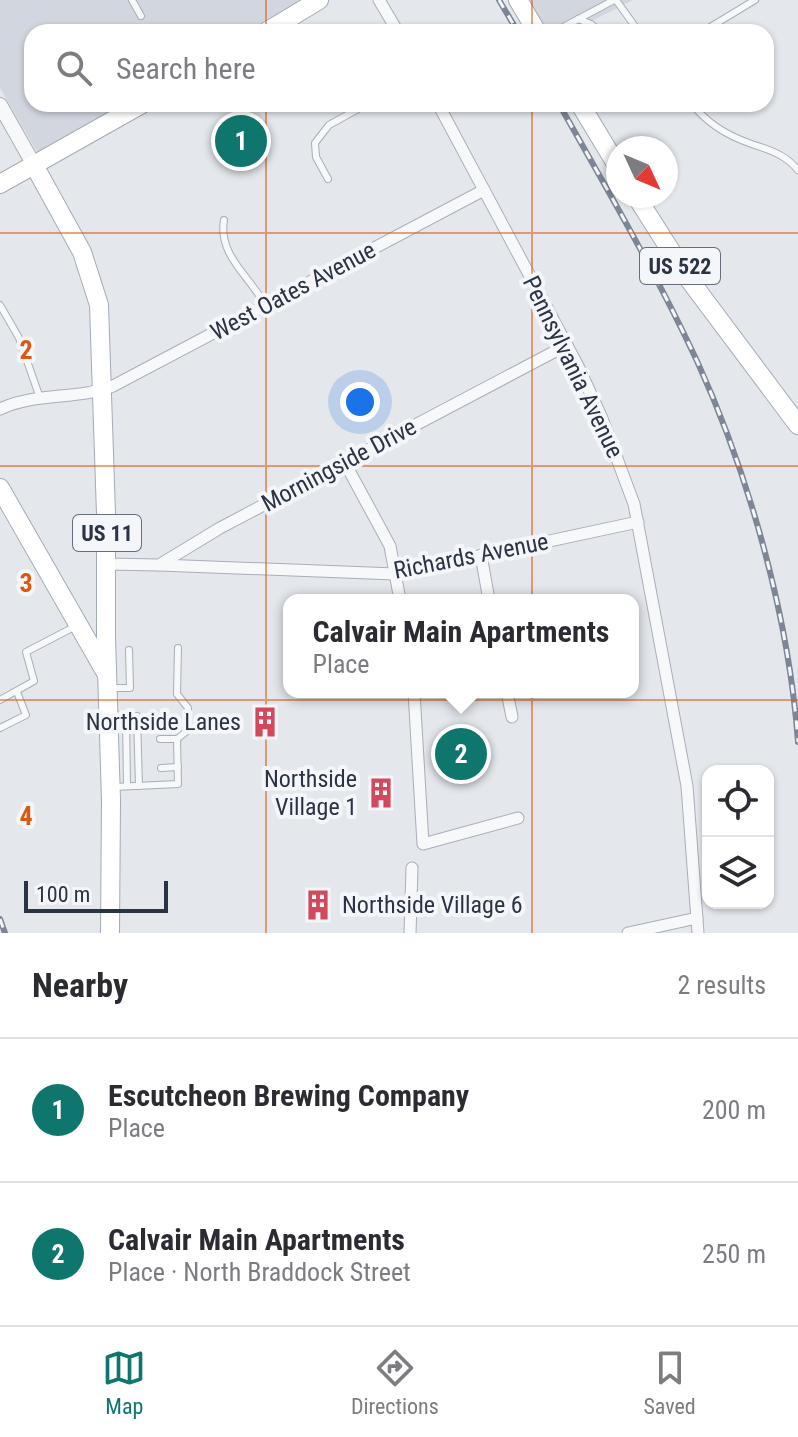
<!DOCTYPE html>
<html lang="en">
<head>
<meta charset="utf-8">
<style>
	body { margin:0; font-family:"Roboto Condensed",sans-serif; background:#f2f2f3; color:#2b2b33 }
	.controls { position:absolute; right:24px; bottom:24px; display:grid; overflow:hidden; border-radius:16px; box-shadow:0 2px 6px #0004 }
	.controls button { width:72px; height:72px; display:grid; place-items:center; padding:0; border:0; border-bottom:2px solid #e1e1e2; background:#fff; color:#2b2b33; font:40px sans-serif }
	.compass { position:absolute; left:606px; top:136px; width:72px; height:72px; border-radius:50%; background:#fff; box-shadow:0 2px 6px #0004; rotate:134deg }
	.scale { position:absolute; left:24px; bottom:20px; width:144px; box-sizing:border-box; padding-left:8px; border:4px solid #2b3445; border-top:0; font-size:22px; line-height:28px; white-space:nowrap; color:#2b3445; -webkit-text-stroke:6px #f4f6f9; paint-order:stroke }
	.you { position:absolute; left:360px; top:402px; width:28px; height:28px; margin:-20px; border:6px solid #fff; border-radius:50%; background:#1a73e8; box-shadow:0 0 0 12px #1a73e833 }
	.badge { display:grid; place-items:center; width:52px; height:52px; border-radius:50%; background:#0f766e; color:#fff; font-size:26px; font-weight:700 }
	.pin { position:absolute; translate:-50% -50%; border:4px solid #fff; box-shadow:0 2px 8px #0006 }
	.popup { position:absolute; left:283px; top:594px; width:356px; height:104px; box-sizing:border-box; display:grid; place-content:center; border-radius:16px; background:#fff; filter:drop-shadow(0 2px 6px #0005); font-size:26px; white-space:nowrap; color:#7c7c81 }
	.popup b { font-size:30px; color:#2b2b33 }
	.popup::after { content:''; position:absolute; left:50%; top:100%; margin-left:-16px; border:16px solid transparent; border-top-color:#fff }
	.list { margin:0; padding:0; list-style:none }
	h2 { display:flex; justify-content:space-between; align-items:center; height:104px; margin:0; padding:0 32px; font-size:34px }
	h2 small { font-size:26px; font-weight:400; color:#7c7c81 }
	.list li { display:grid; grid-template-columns:52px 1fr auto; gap:24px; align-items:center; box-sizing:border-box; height:144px; padding:0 32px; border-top:2px solid #e1e1e2 }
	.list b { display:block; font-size:30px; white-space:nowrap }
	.list p { margin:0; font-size:26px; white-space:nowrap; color:#7c7c81 }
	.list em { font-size:26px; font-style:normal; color:#7c7c81 }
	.icon { flex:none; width:44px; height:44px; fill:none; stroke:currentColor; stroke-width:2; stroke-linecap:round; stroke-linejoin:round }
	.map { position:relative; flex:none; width:798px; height:933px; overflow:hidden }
	.search { position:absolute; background:#fff; box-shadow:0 2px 6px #0004; left:24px; right:24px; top:24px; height:88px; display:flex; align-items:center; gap:20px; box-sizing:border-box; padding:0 28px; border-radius:24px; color:#7c7c81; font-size:30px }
	.sheet { height:392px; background:#fff }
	nav { display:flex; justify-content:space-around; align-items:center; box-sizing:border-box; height:112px; border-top:2px solid #e1e1e2; background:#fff; font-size:22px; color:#7c7c81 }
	nav a { display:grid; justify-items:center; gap:4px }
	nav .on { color:#0f766e }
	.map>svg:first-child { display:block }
	.built { fill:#d2d6de }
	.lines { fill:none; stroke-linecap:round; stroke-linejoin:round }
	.service-casing { stroke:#a9aeb7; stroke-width:8 }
	.minor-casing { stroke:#a9aeb7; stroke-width:13 }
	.tertiary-casing { stroke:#a9aeb7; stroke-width:16 }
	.primary-casing { stroke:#a3abb8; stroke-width:20 }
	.service { stroke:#f7f8fa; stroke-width:6 }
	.minor { stroke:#f7f8fa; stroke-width:11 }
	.tertiary { stroke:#f7f8fa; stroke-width:14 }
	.primary { stroke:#fff; stroke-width:18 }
	.rail-casing { stroke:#7d8696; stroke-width:6 }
	.rail { stroke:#f4f6f9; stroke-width:3; stroke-dasharray:9; stroke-linecap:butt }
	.grid { fill:none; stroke:#df570f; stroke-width:2; stroke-opacity:0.55 }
	.labels { text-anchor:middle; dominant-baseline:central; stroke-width:8; stroke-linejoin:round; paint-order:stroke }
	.shield { fill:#f4f6f9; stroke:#676e7b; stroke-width:2 }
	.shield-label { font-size:22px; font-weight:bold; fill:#2b3445 }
	.street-label { font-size:24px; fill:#2b3445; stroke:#f4f6f9 }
	.poi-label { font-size:24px; fill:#2b3445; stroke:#f4f6f9; text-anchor:end }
	.grid-label { font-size:26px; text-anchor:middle; font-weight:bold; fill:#df570f; stroke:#f4f6f9; stroke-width:8; stroke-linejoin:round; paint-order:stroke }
</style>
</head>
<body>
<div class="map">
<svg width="798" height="933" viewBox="0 0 798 933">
	<rect width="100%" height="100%" fill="#e4e7ec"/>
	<!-- built -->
	<g class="built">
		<polygon points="0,0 298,0 302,6 258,32 32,32 32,104 134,104 40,157 0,88"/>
		<polygon points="529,0 633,0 570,32 548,32"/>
	</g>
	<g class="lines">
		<!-- service casing -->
		<g class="service-casing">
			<g id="service">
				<polyline points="132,0 141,16"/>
				<polyline points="616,0 639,32"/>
				<polyline points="578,19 591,24 600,32"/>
				<polyline points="554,32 614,0"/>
				<polyline points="702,32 755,0"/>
				<path d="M692,104C707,123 726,135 749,143C768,150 784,153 798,170"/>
				<polyline points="328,179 316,157 315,143 329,125 367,104"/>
				<path d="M224,220C218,256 250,276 265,305"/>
				<polyline points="0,305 19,338 40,398"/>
				<polyline points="112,688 130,688 129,650"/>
				<polyline points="0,700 34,681 26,652 74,627"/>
				<polyline points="112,715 126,716 127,786"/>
				<polyline points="126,716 137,716 139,786"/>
				<polyline points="0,728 26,715 17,692"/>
				<polyline points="160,739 177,739"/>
				<polyline points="161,768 178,767"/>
				<polyline points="114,787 178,784 177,739 187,731 188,708 177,694 178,648"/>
			</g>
		</g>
		<!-- minor casing -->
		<g class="minor-casing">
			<g id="minor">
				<polyline points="379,0 398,32"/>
				<polyline points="438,104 578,366 601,416 634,504 687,786 698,933"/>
				<path d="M0,409C36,392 77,400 113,386L484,190"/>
				<polyline points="345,463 390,546 400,600"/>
				<polyline points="481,555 489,600"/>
				<polyline points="107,564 159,565 220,528 567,345"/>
				<polyline points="160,565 395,574 638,522"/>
				<polyline points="414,692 423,844 518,818"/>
				<polyline points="507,692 512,717"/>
				<polyline points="410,933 412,868"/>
				<polyline points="628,933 697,918"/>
			</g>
		</g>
		<!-- tertiary casing -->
		<g class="tertiary-casing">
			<polyline id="tertiary" points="0,105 34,165"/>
		</g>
		<!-- primary casing -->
		<g class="primary-casing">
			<g id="primary">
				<polyline points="518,0 537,32"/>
				<polyline points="266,32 319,0"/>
				<polyline points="580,104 618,167"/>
				<polyline points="34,165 82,252 99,305 106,514 106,638 111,800 110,933"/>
				<polyline points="0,184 142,104"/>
				<polyline points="636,196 688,278 798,425"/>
				<polyline points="0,488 106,673"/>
			</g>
		</g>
		<!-- service -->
		<use href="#service" class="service"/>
		<!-- minor -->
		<use href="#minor" class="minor"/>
		<!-- tertiary -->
		<use href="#tertiary" class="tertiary"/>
		<!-- primary -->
		<use href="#primary" class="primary"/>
		<!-- rail casing -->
		<g class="rail-casing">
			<g id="rail">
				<polyline points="499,0 518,32"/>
				<path d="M559,104C607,189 656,273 697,361C749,475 789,617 798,742"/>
				<polyline points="0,919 5,933"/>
			</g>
		</g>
		<!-- rail -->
		<use href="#rail" class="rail"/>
	</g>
	<!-- grid -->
	<path class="grid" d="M266,0V32M532,0V32M266,104V933M532,104V933M0,233H798M0,466H798M0,700H798"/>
	<!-- icons -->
	<defs>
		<g id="building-bare" transform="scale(2.4)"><path d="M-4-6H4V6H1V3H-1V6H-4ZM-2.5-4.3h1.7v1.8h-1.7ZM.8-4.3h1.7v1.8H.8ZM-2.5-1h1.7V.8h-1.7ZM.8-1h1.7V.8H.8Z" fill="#d1495b" stroke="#f4f6f9" stroke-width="2.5" paint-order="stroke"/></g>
	</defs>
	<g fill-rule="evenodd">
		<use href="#building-bare" x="265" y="722"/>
		<use href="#building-bare" x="381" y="793"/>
		<use href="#building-bare" x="318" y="905"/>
	</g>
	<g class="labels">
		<!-- shield labels -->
		<g class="shield">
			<rect x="640" y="248" width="80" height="36" rx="6"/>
			<rect x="73" y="515" width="68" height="36" rx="6"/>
		</g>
		<g class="shield-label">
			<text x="680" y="266">US 522</text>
			<text x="107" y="533">US 11</text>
		</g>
		<!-- street labels -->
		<g class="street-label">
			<text transform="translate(293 291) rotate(-28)">West Oates Avenue</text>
			<text transform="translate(573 367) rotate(64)">Pennsylvania Avenue</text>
			<text transform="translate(339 465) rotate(-28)">Morningside Drive</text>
			<text transform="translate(471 556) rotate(-11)">Richards Avenue</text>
		</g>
		<!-- poi labels -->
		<g class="poi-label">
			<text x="241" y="722">Northside Lanes</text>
			<text x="357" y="779">Northside<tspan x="357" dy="28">Village 1</tspan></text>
			<text x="342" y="905" text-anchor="start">Northside Village 6</text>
		</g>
	</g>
	<g class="grid-label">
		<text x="26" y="359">2</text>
		<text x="26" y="592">3</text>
		<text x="26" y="825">4</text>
	</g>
</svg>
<div class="controls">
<button><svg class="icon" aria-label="locate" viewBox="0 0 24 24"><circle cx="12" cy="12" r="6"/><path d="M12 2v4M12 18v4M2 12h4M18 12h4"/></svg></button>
<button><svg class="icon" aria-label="layers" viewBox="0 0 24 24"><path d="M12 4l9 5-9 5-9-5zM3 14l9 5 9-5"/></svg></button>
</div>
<svg class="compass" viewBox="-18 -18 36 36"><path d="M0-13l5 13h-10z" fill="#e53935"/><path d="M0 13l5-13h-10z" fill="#7c7c81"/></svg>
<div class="scale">100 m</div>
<div class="you"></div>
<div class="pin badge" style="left:241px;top:141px">1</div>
<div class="pin badge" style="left:461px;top:754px">2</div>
<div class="popup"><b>Calvair Main Apartments</b>Place</div>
<div class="search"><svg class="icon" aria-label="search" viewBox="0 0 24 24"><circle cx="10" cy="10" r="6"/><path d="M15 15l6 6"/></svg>Search here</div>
</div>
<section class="sheet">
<h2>Nearby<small>2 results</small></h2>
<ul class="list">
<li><span class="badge">1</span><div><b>Escutcheon Brewing Company</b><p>Place</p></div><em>200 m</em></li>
<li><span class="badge">2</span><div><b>Calvair Main Apartments</b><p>Place · North Braddock Street</p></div><em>250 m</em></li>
</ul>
</section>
<nav>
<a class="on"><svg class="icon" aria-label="map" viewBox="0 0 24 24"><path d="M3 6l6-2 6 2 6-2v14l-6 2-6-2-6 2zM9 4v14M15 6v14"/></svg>Map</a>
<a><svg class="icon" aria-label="directions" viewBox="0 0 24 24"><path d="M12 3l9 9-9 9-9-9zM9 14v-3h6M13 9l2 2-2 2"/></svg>Directions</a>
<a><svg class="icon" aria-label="saved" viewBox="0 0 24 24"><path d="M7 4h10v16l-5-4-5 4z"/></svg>Saved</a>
</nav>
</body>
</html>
